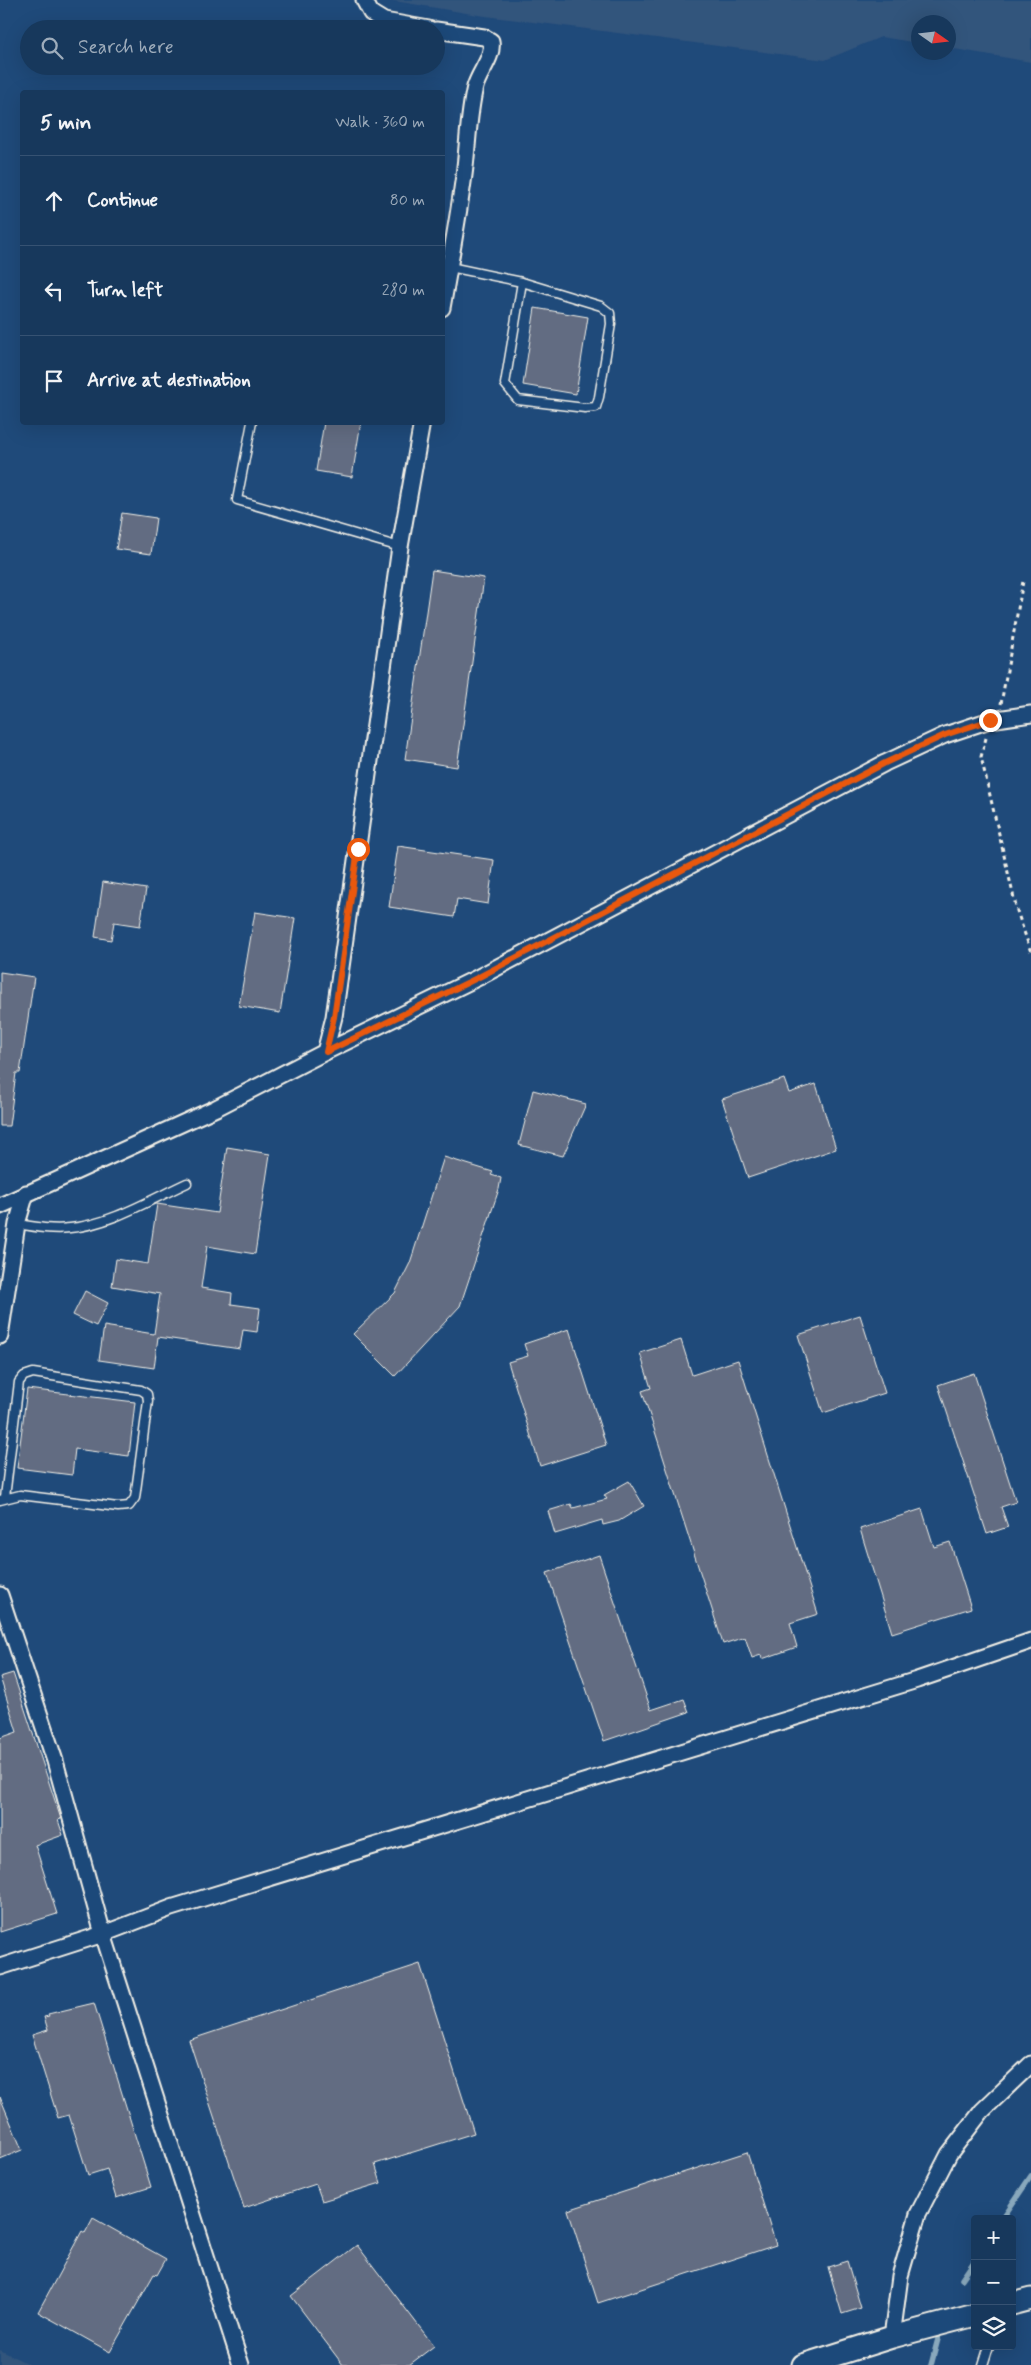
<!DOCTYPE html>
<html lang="en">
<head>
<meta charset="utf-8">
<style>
	body { margin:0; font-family:Mynerve,sans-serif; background:#244365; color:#f1f3f6 }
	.controls { position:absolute; right:15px; bottom:15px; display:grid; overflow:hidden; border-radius:5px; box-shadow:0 5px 20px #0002 }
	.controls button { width:45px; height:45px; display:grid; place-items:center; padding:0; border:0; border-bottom:1px solid #365272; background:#17385c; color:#f1f3f6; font:25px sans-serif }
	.compass { position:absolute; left:911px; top:15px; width:45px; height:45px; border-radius:50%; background:#17385c; box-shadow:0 5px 20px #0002; rotate:104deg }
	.stop { position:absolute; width:15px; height:15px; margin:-11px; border:4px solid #ea580c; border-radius:50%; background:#fff }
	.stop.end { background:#ea580c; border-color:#fff; box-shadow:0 1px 5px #0008 }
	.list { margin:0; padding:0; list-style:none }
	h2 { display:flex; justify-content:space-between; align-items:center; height:65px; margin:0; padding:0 20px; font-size:21px }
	h2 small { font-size:16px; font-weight:400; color:#9eacbb }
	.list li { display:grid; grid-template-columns:32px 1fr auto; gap:15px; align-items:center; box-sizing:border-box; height:90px; padding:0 20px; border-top:1px solid #365272 }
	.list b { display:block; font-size:19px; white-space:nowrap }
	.list em { font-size:16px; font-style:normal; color:#9eacbb }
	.icon { flex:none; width:28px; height:28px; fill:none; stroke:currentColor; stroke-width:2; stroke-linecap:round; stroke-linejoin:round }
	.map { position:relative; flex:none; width:1031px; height:2365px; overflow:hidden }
	.search { position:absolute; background:#17385c; box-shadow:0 5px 20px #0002; left:20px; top:20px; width:425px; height:55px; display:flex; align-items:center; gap:12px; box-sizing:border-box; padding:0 18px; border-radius:28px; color:#9eacbb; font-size:19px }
	.panel { position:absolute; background:#17385c; box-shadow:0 5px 20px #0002; left:20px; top:90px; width:425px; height:335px; border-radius:5px }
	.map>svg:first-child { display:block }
	.built { fill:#33547c }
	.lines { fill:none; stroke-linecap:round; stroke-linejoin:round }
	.stream { stroke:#89a8bc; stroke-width:5.5 }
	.building { fill:#626c82; stroke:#f4f1e8 }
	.service-casing { stroke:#f4f1e8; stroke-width:11 }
	.minor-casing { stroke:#f4f1e8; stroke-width:19 }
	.secondary-casing { stroke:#f4f1e8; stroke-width:25 }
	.path { stroke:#f4f1e8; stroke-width:3; stroke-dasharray:4 4; stroke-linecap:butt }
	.service { stroke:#1f4a7a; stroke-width:8 }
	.minor { stroke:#1f4a7a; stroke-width:15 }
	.secondary { stroke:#1f4a7a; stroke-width:21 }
	.route { stroke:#ea580c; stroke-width:6 }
</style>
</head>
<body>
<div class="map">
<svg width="1031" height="2365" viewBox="0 0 1031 2365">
	<rect width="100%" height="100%" fill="#1f4a7a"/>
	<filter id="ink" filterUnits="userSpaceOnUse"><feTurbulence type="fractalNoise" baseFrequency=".02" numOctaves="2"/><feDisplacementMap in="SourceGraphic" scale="10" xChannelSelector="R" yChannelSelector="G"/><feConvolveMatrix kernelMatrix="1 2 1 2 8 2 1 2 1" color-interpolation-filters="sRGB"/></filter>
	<g filter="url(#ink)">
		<!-- built -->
		<g class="built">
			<polygon points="389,0 1031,0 1031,62 949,48 948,22 918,22 918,43 881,37 825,60 478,15"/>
			<polygon points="0,2350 30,2365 0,2365"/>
		</g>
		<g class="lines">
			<!-- stream -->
			<g class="stream">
				<polyline points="1002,2219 1031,2176"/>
				<polyline points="962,2279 975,2260"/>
				<polyline points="931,2365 938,2339"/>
			</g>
		</g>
		<!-- building -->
		<g class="building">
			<polygon points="535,308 588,317 576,394 523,385"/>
			<polygon points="324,422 361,422 352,477 316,471"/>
			<polygon points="122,513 156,518 151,554 116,549"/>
			<polygon points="432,570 484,578 457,767 405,759"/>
			<polygon points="398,846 494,860 488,904 457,899 454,917 389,907"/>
			<polygon points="103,882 146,889 140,926 114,922 111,940 95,937"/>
			<polygon points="255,912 295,918 280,1013 239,1006"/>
			<polygon points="0,972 34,977 20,1073 16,1073 9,1126 0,1126"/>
			<polygon points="784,1079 789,1093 816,1084 836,1149 748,1178 722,1099"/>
			<polygon points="533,1090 586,1104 563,1156 519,1145"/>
			<polygon points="227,1147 270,1154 255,1254 207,1246 201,1288 232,1293 231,1304 260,1308 257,1332 243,1330 240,1349 158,1337 154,1368 99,1360 104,1326 154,1334 160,1294 112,1286 116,1259 148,1264 157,1204 217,1213"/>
			<polygon points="444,1157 493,1172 491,1175 501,1178 499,1189 460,1306 395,1376 353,1334 395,1293 410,1263"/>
			<polygon points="85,1291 108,1303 96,1326 73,1315"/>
			<polygon points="860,1315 885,1393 823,1413 798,1335"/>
			<polygon points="569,1329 606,1445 540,1466 508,1362 528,1356 524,1344"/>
			<polygon points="681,1340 692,1375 738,1360 818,1614 790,1623 797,1647 762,1659 761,1655 752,1658 745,1637 723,1644 642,1391 651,1388 640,1353"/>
			<polygon points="974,1373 1016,1502 1001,1507 1008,1527 987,1534 938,1385"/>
			<polygon points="27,1389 135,1402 129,1456 75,1449 72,1475 17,1468"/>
			<polygon points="629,1481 644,1506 619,1521 603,1525 602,1520 555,1534 548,1511 571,1504 573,1508 607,1499 604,1495"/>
			<polygon points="922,1509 934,1547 950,1542 971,1608 892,1633 860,1529"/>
			<polygon points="599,1555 651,1710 684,1699 689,1712 604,1741 547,1573"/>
			<polygon points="13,1673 61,1819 58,1820 63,1835 35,1845 57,1914 0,1932 0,1738 17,1732 0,1677"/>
			<polygon points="420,1964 474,2133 375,2164 381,2183 322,2201 316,2184 244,2208 189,2040"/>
			<polygon points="94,2003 151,2187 116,2198 107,2169 88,2175 69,2115 58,2118 32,2035 48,2030 44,2017 49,2016 48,2014"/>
			<polygon points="0,2097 22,2150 0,2159"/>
			<polygon points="747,2152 776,2245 598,2303 568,2210"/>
			<polygon points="93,2218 166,2259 157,2275 154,2274 110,2352 38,2312 82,2231 85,2233"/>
			<polygon points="357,2245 434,2346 409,2365 343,2365 291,2296"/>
			<polygon points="847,2261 861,2308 842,2314 828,2267"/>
		</g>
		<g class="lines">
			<!-- service casing -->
			<g class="service-casing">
				<g id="service">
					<polyline points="450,267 522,282 601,306 610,313 611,324 599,397 596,407 585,408 518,400 505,384 522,282"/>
					<polyline points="252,422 237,500 400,547"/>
					<path d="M17,1224C35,1227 52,1230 70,1228C109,1225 152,1199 187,1183"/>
					<polyline points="0,1500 20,1495 118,1507 129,1506 135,1498 148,1401 147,1394 141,1390 33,1373 24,1376 19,1382 5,1497"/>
					<polyline points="983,2365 989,2346"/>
				</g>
			</g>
			<!-- minor casing -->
			<g class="minor-casing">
				<g id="minor">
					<polyline points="364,0 371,13 384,21 429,29"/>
					<path d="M436,30L484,37L491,41C494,57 479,72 475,87C468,116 468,146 464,175C458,219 450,263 442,308"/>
					<polyline points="325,1052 334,1017 400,547 422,422"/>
					<polyline points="0,1206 216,1108 325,1052 479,977 885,763 945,735 990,720 1031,714"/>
					<polyline points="0,1336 17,1224 26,1193"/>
					<polyline points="0,1595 55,1761 103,1934 241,2365"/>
					<polyline points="0,1967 103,1934 171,1908 917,1680 1031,1641"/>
					<polyline points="892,2337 900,2276 918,2214 949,2154 982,2111 1031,2064"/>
				</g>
			</g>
			<!-- secondary casing -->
			<g class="secondary-casing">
				<g id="secondary">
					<polyline points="1012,2304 1031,2299"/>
					<polyline points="803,2365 892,2337 975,2315"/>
				</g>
			</g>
			<!-- path -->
			<g class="path">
				<polyline points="1001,704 1023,581"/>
				<polyline points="986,738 981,757 1017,911 1031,952"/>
			</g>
			<!-- service -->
			<use href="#service" class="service"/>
			<!-- minor -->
			<use href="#minor" class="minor"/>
			<!-- secondary -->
			<use href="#secondary" class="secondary"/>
		</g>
	</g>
	<g class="lines" filter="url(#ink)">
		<!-- route -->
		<polyline class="route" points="358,849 334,1017 326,1052 479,977 885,763 945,735 990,720"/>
	</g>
</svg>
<div class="controls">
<button>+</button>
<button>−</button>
<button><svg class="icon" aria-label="layers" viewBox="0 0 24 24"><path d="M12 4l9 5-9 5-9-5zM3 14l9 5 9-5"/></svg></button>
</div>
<svg class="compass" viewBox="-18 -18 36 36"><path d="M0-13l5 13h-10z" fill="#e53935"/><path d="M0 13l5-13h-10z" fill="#9eacbb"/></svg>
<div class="stop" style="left:358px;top:849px"></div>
<div class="stop end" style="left:990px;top:720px"></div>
<div class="search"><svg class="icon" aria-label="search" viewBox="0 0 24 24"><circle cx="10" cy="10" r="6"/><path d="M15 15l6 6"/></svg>Search here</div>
<section class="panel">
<h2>5 min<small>Walk · 360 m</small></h2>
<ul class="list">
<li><svg class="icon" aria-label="ahead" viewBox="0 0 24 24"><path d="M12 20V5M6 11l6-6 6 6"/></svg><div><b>Continue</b></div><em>80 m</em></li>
<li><svg class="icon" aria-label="left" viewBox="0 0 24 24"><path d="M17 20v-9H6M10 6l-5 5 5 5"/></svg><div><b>Turn left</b></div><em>280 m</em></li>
<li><svg class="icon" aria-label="arrive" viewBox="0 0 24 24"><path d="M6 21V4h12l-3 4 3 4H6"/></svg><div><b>Arrive at destination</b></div></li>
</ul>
</section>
</div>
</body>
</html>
